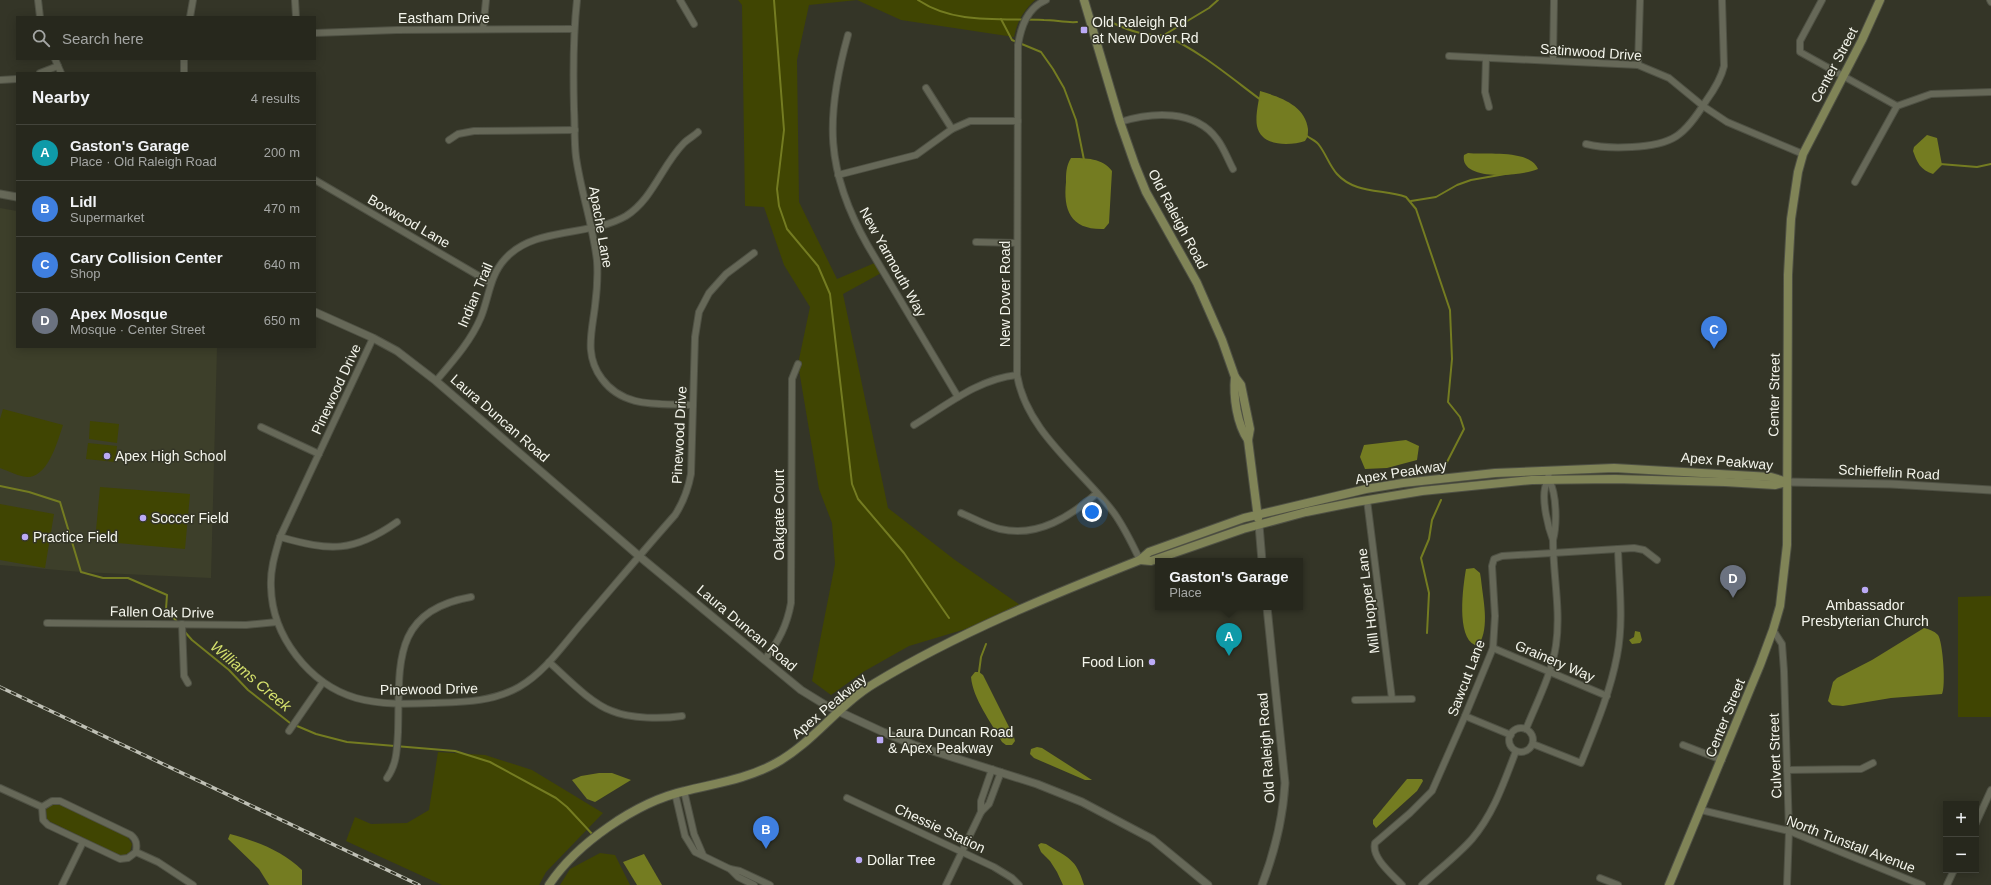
<!DOCTYPE html>
<html lang="en">
<head>
<meta charset="utf-8">
<style>
	body { margin:0; font-family:Helvetica,sans-serif; background:#33342a; color:#f1f3f6 }
	.controls { position:absolute; right:12px; bottom:12px; display:grid; overflow:hidden; border-radius:0px; box-shadow:0 2px 10px #0003 }
	.controls button { width:36px; height:36px; display:grid; place-items:center; padding:0; border:0; border-bottom:1px solid #43443b; background:#27281d; color:#f1f3f6; font:20px sans-serif }
	.you { position:absolute; left:1092px; top:512px; width:14px; height:14px; margin:-10px; border:3px solid #fff; border-radius:50%; background:#1a73e8; box-shadow:0 0 0 6px #1a73e833 }
	.badge { display:grid; place-items:center; width:26px; height:26px; border-radius:50%; background:#bbaaf6; color:#fff; font-size:13px; font-weight:700 }
	.pin { position:absolute; translate:-50% -33px; filter:drop-shadow(0 1px 2px #0008) }
	.pin::after { content:''; position:absolute; top:21px; width:14px; height:12px; background:inherit; clip-path:polygon(0 0,100% 0,50% 100%) }
	.popup { position:absolute; left:1155px; top:558px; width:148px; height:52px; box-sizing:border-box; display:grid; place-content:center; border-radius:0px; background:#27281d; filter:drop-shadow(0 1px 3px #0005); font-size:13px; white-space:nowrap; color:#a4a6a4 }
	.popup b { font-size:15px; color:#f1f3f6 }
	.popup::after { content:''; position:absolute; left:50%; top:100%; margin-left:-8px; border:8px solid transparent; border-top-color:#27281d }
	.list { margin:0; padding:0; list-style:none }
	h2 { display:flex; justify-content:space-between; align-items:center; height:52px; margin:0; padding:0 16px; font-size:17px }
	h2 small { font-size:13px; font-weight:400; color:#a4a6a4 }
	.list li { display:grid; grid-template-columns:26px 1fr auto; gap:12px; align-items:center; box-sizing:border-box; height:56px; padding:0 16px; border-top:1px solid #43443b }
	.list b { display:block; font-size:15px; white-space:nowrap }
	.list p { margin:0; font-size:13px; white-space:nowrap; color:#a4a6a4 }
	.list em { font-size:13px; font-style:normal; color:#a4a6a4 }
	.icon { flex:none; width:22px; height:22px; fill:none; stroke:currentColor; stroke-width:2; stroke-linecap:round; stroke-linejoin:round }
	.map { position:relative; flex:none; width:1991px; height:885px; overflow:hidden }
	.search { position:absolute; background:#27281d; box-shadow:0 2px 10px #0003; left:16px; top:16px; width:300px; height:44px; display:flex; align-items:center; gap:10px; box-sizing:border-box; padding:0 14px; border-radius:0px; color:#a4a6a4; font-size:15px }
	.panel { position:absolute; background:#27281d; box-shadow:0 2px 10px #0003; left:16px; top:72px; width:300px; height:276px; border-radius:0px }
	.map>svg:first-child { display:block }
	.built { fill:#3d3f2a }
	.green { fill:#404502 }
	.water { fill:#747c21 }
	.lines { fill:none; stroke-linecap:round; stroke-linejoin:round }
	.stream { stroke:#747c21; stroke-width:2 }
	.minor-casing { stroke:#4f5144; stroke-width:8 }
	.tertiary-casing { stroke:#4f5144; stroke-width:9 }
	.secondary-casing { stroke:#4f5144; stroke-width:10 }
	.minor { stroke:#666858; stroke-width:6 }
	.tertiary { stroke:#666858; stroke-width:7 }
	.secondary { stroke:#808457; stroke-width:8 }
	.rail-casing { stroke:#bfc0b5; stroke-width:3.5 }
	.rail { stroke:#343527; stroke-width:2; stroke-dasharray:6; stroke-linecap:butt }
	.poi-dot { fill:#bbaaf6; stroke:#343527; stroke-width:1.5 }
	.labels { text-anchor:middle; dominant-baseline:central; stroke-width:3; stroke-linejoin:round; paint-order:stroke }
	.street-label { font-size:14px; fill:#f4f5ec; stroke:#343527 }
	.poi-label { font-size:14px; fill:#f4f5ec; stroke:#343527; text-anchor:start }
	.water-label { font-size:15px; font-style:italic; fill:#d6e26d; stroke:#343527 }
</style>
</head>
<body>
<div class="map">
<svg width="1991" height="885" viewBox="0 0 1991 885">
	<rect width="100%" height="100%" fill="#343527"/>
	<!-- built -->
	<polygon class="built" points="0,208 17,211 17,347 217,347 211,578 81,572 0,565"/>
	<!-- green -->
	<g class="green">
		<path d="M738,0H1035C1023,11 1017,22 1014,37L901,20L857,0L809,5L797,60L799,202L837,279L877,262L883,272L843,294L888,508L955,560L1023,607L999,619L909,646L863,672L831,695L812,681L835,564L832,523L819,489L798,364L810,307L784,265L764,207L745,206L742,5Z"/>
		<path d="M3,409L63,425C58,440 49,474 30,477C22,478 8,471 0,468V419Z"/>
		<polygon points="90,421 119,424 117,443 89,439"/>
		<polygon points="88,443 117,446 115,462 86,459"/>
		<polygon points="100,487 190,494 185,549 95,541"/>
		<polygon points="0,504 54,514 45,568 0,560"/>
		<polygon points="1991,596 1991,717 1958,717 1958,597"/>
		<polygon points="438,752 485,755 532,770 603,813 546,872 539,885 442,885 346,841 355,817 371,824 407,823 429,810"/>
		<polygon points="51,804 60,804 127,836 132,844 130,852 123,856 117,854 49,821 47,819 46,810"/>
		<polygon points="600,853 615,855 630,885 560,885 570,869"/>
	</g>
	<!-- water -->
	<g class="water">
		<path d="M1260,91C1280,97 1305,105 1308,129C1308,134 1308,137 1305,141C1290,146 1261,147 1257,126C1255,116 1259,101 1260,91Z"/>
		<path d="M1927,135L1937,138L1942,165L1933,174C1920,170 1917,162 1913,151L1914,147Z"/>
		<path d="M1468,153C1486,155 1530,149 1538,169C1523,176 1459,182 1464,155Z"/>
		<path d="M1071,158C1085,158 1103,158 1112,171L1109,223L1104,229C1071,230 1063,211 1066,182C1066,174 1066,166 1071,158Z"/>
		<polygon points="1406,440 1419,446 1417,460 1387,468 1365,469 1360,457 1364,445"/>
		<path d="M1474,568L1480,573L1481,579C1483,600 1490,626 1479,645H1475C1456,637 1463,586 1466,569Z"/>
		<path d="M1924,628C1929,629 1934,631 1938,635C1943,642 1946,687 1942,694L1891,698L1843,706L1832,705L1828,701L1833,682L1837,678L1872,660Z"/>
		<polygon points="1635,631 1640,632 1642,640 1640,643 1632,644 1629,640 1634,637"/>
		<path d="M975,672H979L983,675L1014,737L1015,741L1012,745H1006L1002,742C991,722 973,699 971,677Z"/>
		<polygon points="1037,747 1042,748 1092,780 1085,780 1034,758 1030,754 1031,749"/>
		<polygon points="599,773 612,773 631,780 595,802 587,799 572,780 581,776"/>
		<polygon points="1407,779 1422,779 1423,781 1417,791 1376,828 1373,824 1373,820"/>
		<path d="M230,834C256,841 283,851 302,870V885H269L259,869L228,839Z"/>
		<path d="M1041,843L1046,844C1068,858 1076,858 1084,885H1063L1057,872L1050,861L1041,852L1038,845Z"/>
		<polygon points="644,854 662,885 637,885 623,862"/>
	</g>
	<g class="lines">
		<!-- stream -->
		<g class="stream">
			<polyline points="774,0 784,130 777,189 779,206 787,229 818,266 830,294 852,484 858,499 904,553 949,618"/>
			<path d="M918,0C955,25 1001,18 1044,20C1055,20 1066,23 1077,22"/>
			<polyline points="1001,19 1012,40 1041,52 1053,69 1064,88 1076,120 1084,160"/>
			<path d="M1105,19C1122,28 1145,37 1164,35L1209,8L1218,0"/>
			<path d="M1164,35C1200,51 1230,77 1261,100"/>
			<path d="M1307,136C1311,139 1317,141 1319,145C1326,154 1329,165 1337,174C1355,194 1383,189 1406,197L1416,209L1450,310L1452,359L1448,402L1460,417L1464,429L1446,464"/>
			<polyline points="1940,164 1977,167 1991,164"/>
			<polyline points="1411,201 1436,197 1457,185 1471,180 1511,173"/>
			<polyline points="0,486 29,492 60,502 81,572 103,578 128,578 167,595 166,609 178,623"/>
			<polyline points="184,631 192,640 229,670 248,690 290,723 316,734 347,742 455,751 490,762 556,798 567,807 594,836"/>
			<polyline points="1427,633 1429,593 1421,558 1429,539 1432,520 1441,500"/>
			<polyline points="979,672 981,657 986,644"/>
		</g>
		<!-- minor casing -->
		<g class="minor-casing">
			<g id="minor">
				<polyline points="38,0 40,17"/>
				<polyline points="295,0 296,17"/>
				<path d="M577,0C573,36 573,72 574,109C575,125 574,141 576,157C581,192 593,226 597,261C598,276 597,291 595,306C592,332 584,355 602,379C624,409 660,403 693,405"/>
				<polyline points="680,0 694,24"/>
				<path d="M1046,0C1027,8 1021,27 1018,45L1017,375C1026,430 1078,467 1111,509C1123,524 1131,542 1140,560"/>
				<polyline points="1822,0 1800,41 1800,52 1897,106"/>
				<polyline points="1990,0 1991,2"/>
				<polyline points="190,17 193,0"/>
				<polyline points="483,29 486,0"/>
				<polyline points="315,33 397,30 574,29"/>
				<path d="M848,35C825,117 825,171 868,246L958,397"/>
				<polyline points="1449,56 1638,65 1669,78 1703,106 1727,122 1803,154"/>
				<polyline points="1486,58 1485,92 1489,107"/>
				<polyline points="55,59 61,73"/>
				<polyline points="184,59 184,73"/>
				<polyline points="1553,60 1554,0"/>
				<polyline points="1638,65 1640,0"/>
				<polyline points="40,73 58,66"/>
				<polyline points="0,80 17,79"/>
				<polyline points="926,88 952,129"/>
				<path d="M1120,122C1152,112 1195,109 1217,139C1224,148 1228,160 1233,169"/>
				<polyline points="449,140 458,134 474,131 575,130"/>
				<path d="M1586,144C1602,148 1616,148 1632,147C1673,145 1684,136 1706,101C1714,90 1721,79 1724,66L1722,0"/>
				<polyline points="838,175 916,155 952,129 970,121 1018,121"/>
				<polyline points="315,180 491,283"/>
				<polyline points="1855,182 1897,106 1931,94 1991,92"/>
				<polyline points="976,242 1017,243"/>
				<path d="M373,338L280,537C275,554 270,570 271,587C272,636 309,684 356,698C381,705 407,704 434,703C464,702 492,702 519,687C545,672 563,645 582,623C613,587 644,550 675,515C684,501 688,490 691,474L695,337L699,312L709,293L726,274L754,253"/>
				<path d="M436,381C453,361 471,341 481,317C489,297 490,275 505,259C534,226 590,237 626,216C653,199 662,165 684,143C688,139 694,136 698,132"/>
				<path d="M914,425C947,405 978,379 1017,375"/>
				<polyline points="261,427 319,454"/>
				<path d="M1549,470C1549,477 1547,481 1545,488C1542,502 1548,527 1553,540"/>
				<polyline points="1367,500 1392,699"/>
				<path d="M961,513C973,518 987,526 1000,529C1038,538 1071,516 1097,493"/>
				<path d="M280,537C330,551 353,553 397,522"/>
				<polyline points="47,623 246,625 277,622"/>
				<polyline points="182,624 184,676 188,683"/>
				<polyline points="1773,630 1782,644 1784,671 1789,831 1787,885"/>
				<polyline points="1493,648 1607,696"/>
				<path d="M765,659C779,641 787,625 791,603L792,379L798,364"/>
				<path d="M549,662C566,677 590,703 612,711C631,719 663,719 682,716"/>
				<polyline points="1355,700 1412,699"/>
				<polyline points="1465,716 1511,735"/>
				<circle cx="1521" cy="740" r="12"/>
				<path d="M1526,729C1537,702 1552,673 1556,645C1561,610 1553,575 1553,540C1557,525 1557,494 1549,480"/>
				<polyline points="289,731 323,682"/>
				<path d="M1533,744L1581,763C1595,728 1610,693 1617,656C1624,621 1619,584 1618,549"/>
				<polyline points="1683,745 1722,760"/>
				<polyline points="1787,770 1861,769 1873,763"/>
				<path d="M387,778C397,764 397,749 398,732C400,667 390,611 471,597"/>
				<polyline points="0,788 42,807"/>
				<polyline points="684,791 694,834 703,855"/>
				<polyline points="675,793 685,836 695,852 730,869 740,871 770,885"/>
				<polyline points="847,798 994,867 1012,878 1019,885"/>
				<path d="M52,801H60L131,835C137,840 137,845 136,852L128,858L120,859L48,825L43,820L42,807Z"/>
				<polyline points="1701,810 1789,831 1922,885"/>
				<polyline points="981,812 981,801 992,769"/>
				<polyline points="1976,823 1991,790"/>
				<polyline points="136,852 158,862 193,885"/>
				<polyline points="730,869 738,877 754,885"/>
				<polyline points="1600,878 1618,885"/>
				<polyline points="62,885 83,842"/>
				<polyline points="946,885 981,812 989,804 1001,772"/>
				<path d="M1402,885C1393,875 1371,858 1375,843L1410,813L1432,791L1465,716L1493,648L1495,616L1492,566L1494,559L1502,556L1634,548L1644,550L1657,560"/>
				<path d="M1422,885C1438,870 1457,856 1472,839C1494,813 1504,782 1516,751"/>
				<polyline points="1947,885 1954,870"/>
			</g>
		</g>
		<!-- tertiary casing -->
		<g class="tertiary-casing">
			<g id="tertiary">
				<polyline points="0,194 17,197"/>
				<polyline points="315,312 373,338 397,351 436,381 639,556 801,690 827,706 883,732 914,745 1037,784 1082,802 1152,839 1208,885"/>
				<polyline points="1787,482 1891,484 1991,490"/>
				<polyline points="1259,525 1262,561"/>
				<path d="M1262,885C1275,851 1283,819 1285,783L1267,607"/>
			</g>
		</g>
		<!-- secondary casing -->
		<g class="secondary-casing">
			<g id="secondary">
				<polyline points="1084,0 1120,122 1135,165 1146,192 1197,283 1222,340 1235,377 1241,385 1250,429 1248,440 1258,518"/>
				<path d="M1235,377C1233,397 1237,424 1248,440"/>
				<polyline points="1140,560 1151,561 1243,529 1306,512 1356,502 1422,491 1532,480 1615,479 1725,482 1775,485 1787,482"/>
				<path d="M549,885C576,844 636,802 685,791C717,783 747,779 776,763C814,742 838,705 875,683C958,633 1049,596 1140,560L1149,552L1244,518L1366,489L1403,483L1495,473L1614,468L1771,477L1787,482"/>
				<polyline points="1669,885 1760,665 1773,630 1780,606 1787,545 1788,275 1791,219 1798,172 1803,154 1862,40 1880,0"/>
			</g>
		</g>
		<!-- minor -->
		<use href="#minor" class="minor"/>
		<!-- tertiary -->
		<use href="#tertiary" class="tertiary"/>
		<!-- secondary -->
		<use href="#secondary" class="secondary"/>
		<!-- rail casing -->
		<g class="rail-casing">
			<polyline id="rail" points="0,687 419,885"/>
		</g>
		<!-- rail -->
		<use href="#rail" class="rail"/>
	</g>
	<!-- markers -->
	<g class="poi-dot">
		<rect x="1080" y="26" width="8" height="8" rx="2"/>
		<circle cx="107" cy="456" r="4"/>
		<circle cx="143" cy="518" r="4"/>
		<circle cx="25" cy="537" r="4"/>
		<circle cx="1865" cy="590" r="4"/>
		<circle cx="1152" cy="662" r="4"/>
		<rect x="876" y="736" width="8" height="8" rx="2"/>
		<circle cx="859" cy="860" r="4"/>
	</g>
	<g class="labels">
		<!-- street labels -->
		<g class="street-label">
			<text x="444" y="18">Eastham Drive</text>
			<text transform="translate(1591 52) rotate(4)">Satinwood Drive</text>
			<text transform="translate(1834 65) rotate(-62)">Center Street</text>
			<text transform="translate(1178 219) rotate(62)">Old Raleigh Road</text>
			<text transform="translate(409 221) rotate(30)">Boxwood Lane</text>
			<text transform="translate(601 227) rotate(80)">Apache Lane</text>
			<text transform="translate(893 262) rotate(61)">New Yarmouth Way</text>
			<text transform="translate(1005 294) rotate(-90)">New Dover Road</text>
			<text transform="translate(475 295) rotate(-67)">Indian Trail</text>
			<text transform="translate(336 389) rotate(-65)">Pinewood Drive</text>
			<text transform="translate(1774 395) rotate(-89)">Center Street</text>
			<text transform="translate(500 418) rotate(41)">Laura Duncan Road</text>
			<text transform="translate(679 435) rotate(-87)">Pinewood Drive</text>
			<text transform="translate(1727 461) rotate(5)">Apex Peakway</text>
			<text transform="translate(1401 472) rotate(-9)">Apex Peakway</text>
			<text transform="translate(1889 472) rotate(3)">Schieffelin Road</text>
			<text transform="translate(779 515) rotate(-90)">Oakgate Court</text>
			<text transform="translate(1368 601) rotate(-97)">Mill Hopper Lane</text>
			<text transform="translate(162 612) rotate(1)">Fallen Oak Drive</text>
			<text transform="translate(747 628) rotate(40)">Laura Duncan Road</text>
			<text transform="translate(1555 661) rotate(23)">Grainery Way</text>
			<text transform="translate(1466 678) rotate(-69)">Sawcut Lane</text>
			<text transform="translate(429 689) rotate(-1)">Pinewood Drive</text>
			<text transform="translate(829 706) rotate(-40)">Apex Peakway</text>
			<text transform="translate(1725 718) rotate(-68)">Center Street</text>
			<text transform="translate(1266 748) rotate(-94)">Old Raleigh Road</text>
			<text transform="translate(1775 756) rotate(-92)">Culvert Street</text>
			<text transform="translate(940 828) rotate(25)">Chessie Station</text>
			<text transform="translate(1851 844) rotate(21)">North Tunstall Avenue</text>
		</g>
		<!-- poi labels -->
		<g class="poi-label">
			<text x="1092" y="22">Old Raleigh Rd<tspan x="1092" dy="16">at New Dover Rd</tspan></text>
			<text x="115" y="456">Apex High School</text>
			<text x="151" y="518">Soccer Field</text>
			<text x="33" y="537">Practice Field</text>
			<text x="1865" y="605" text-anchor="middle">Ambassador<tspan x="1865" dy="16">Presbyterian Church</tspan></text>
			<text x="1144" y="662" text-anchor="end">Food Lion</text>
			<text x="888" y="732">Laura Duncan Road<tspan x="888" dy="16">&amp; Apex Peakway</tspan></text>
			<text x="867" y="860">Dollar Tree</text>
		</g>
		<!-- water labels -->
		<g class="water-label">
			<text transform="translate(251 676) rotate(40)">Williams Creek</text>
		</g>
	</g>
</svg>
<div class="controls">
<button>+</button>
<button>−</button>
</div>
<div class="you"></div>
<div class="pin badge" style="left:1229px;top:656px;background:#0f9aa8">A</div>
<div class="popup"><b>Gaston's Garage</b>Place</div>
<div class="pin badge" style="left:766px;top:849px;background:#3f7fe0">B</div>
<div class="pin badge" style="left:1714px;top:349px;background:#3f7fe0">C</div>
<div class="pin badge" style="left:1733px;top:598px;background:#6b7280">D</div>
<div class="search"><svg class="icon" aria-label="search" viewBox="0 0 24 24"><circle cx="10" cy="10" r="6"/><path d="M15 15l6 6"/></svg>Search here</div>
<section class="panel">
<h2>Nearby<small>4 results</small></h2>
<ul class="list">
<li><span class="badge" style="background:#0f9aa8">A</span><div><b>Gaston's Garage</b><p>Place · Old Raleigh Road</p></div><em>200 m</em></li>
<li><span class="badge" style="background:#3f7fe0">B</span><div><b>Lidl</b><p>Supermarket</p></div><em>470 m</em></li>
<li><span class="badge" style="background:#3f7fe0">C</span><div><b>Cary Collision Center</b><p>Shop</p></div><em>640 m</em></li>
<li><span class="badge" style="background:#6b7280">D</span><div><b>Apex Mosque</b><p>Mosque · Center Street</p></div><em>650 m</em></li>
</ul>
</section>
</div>
</body>
</html>
